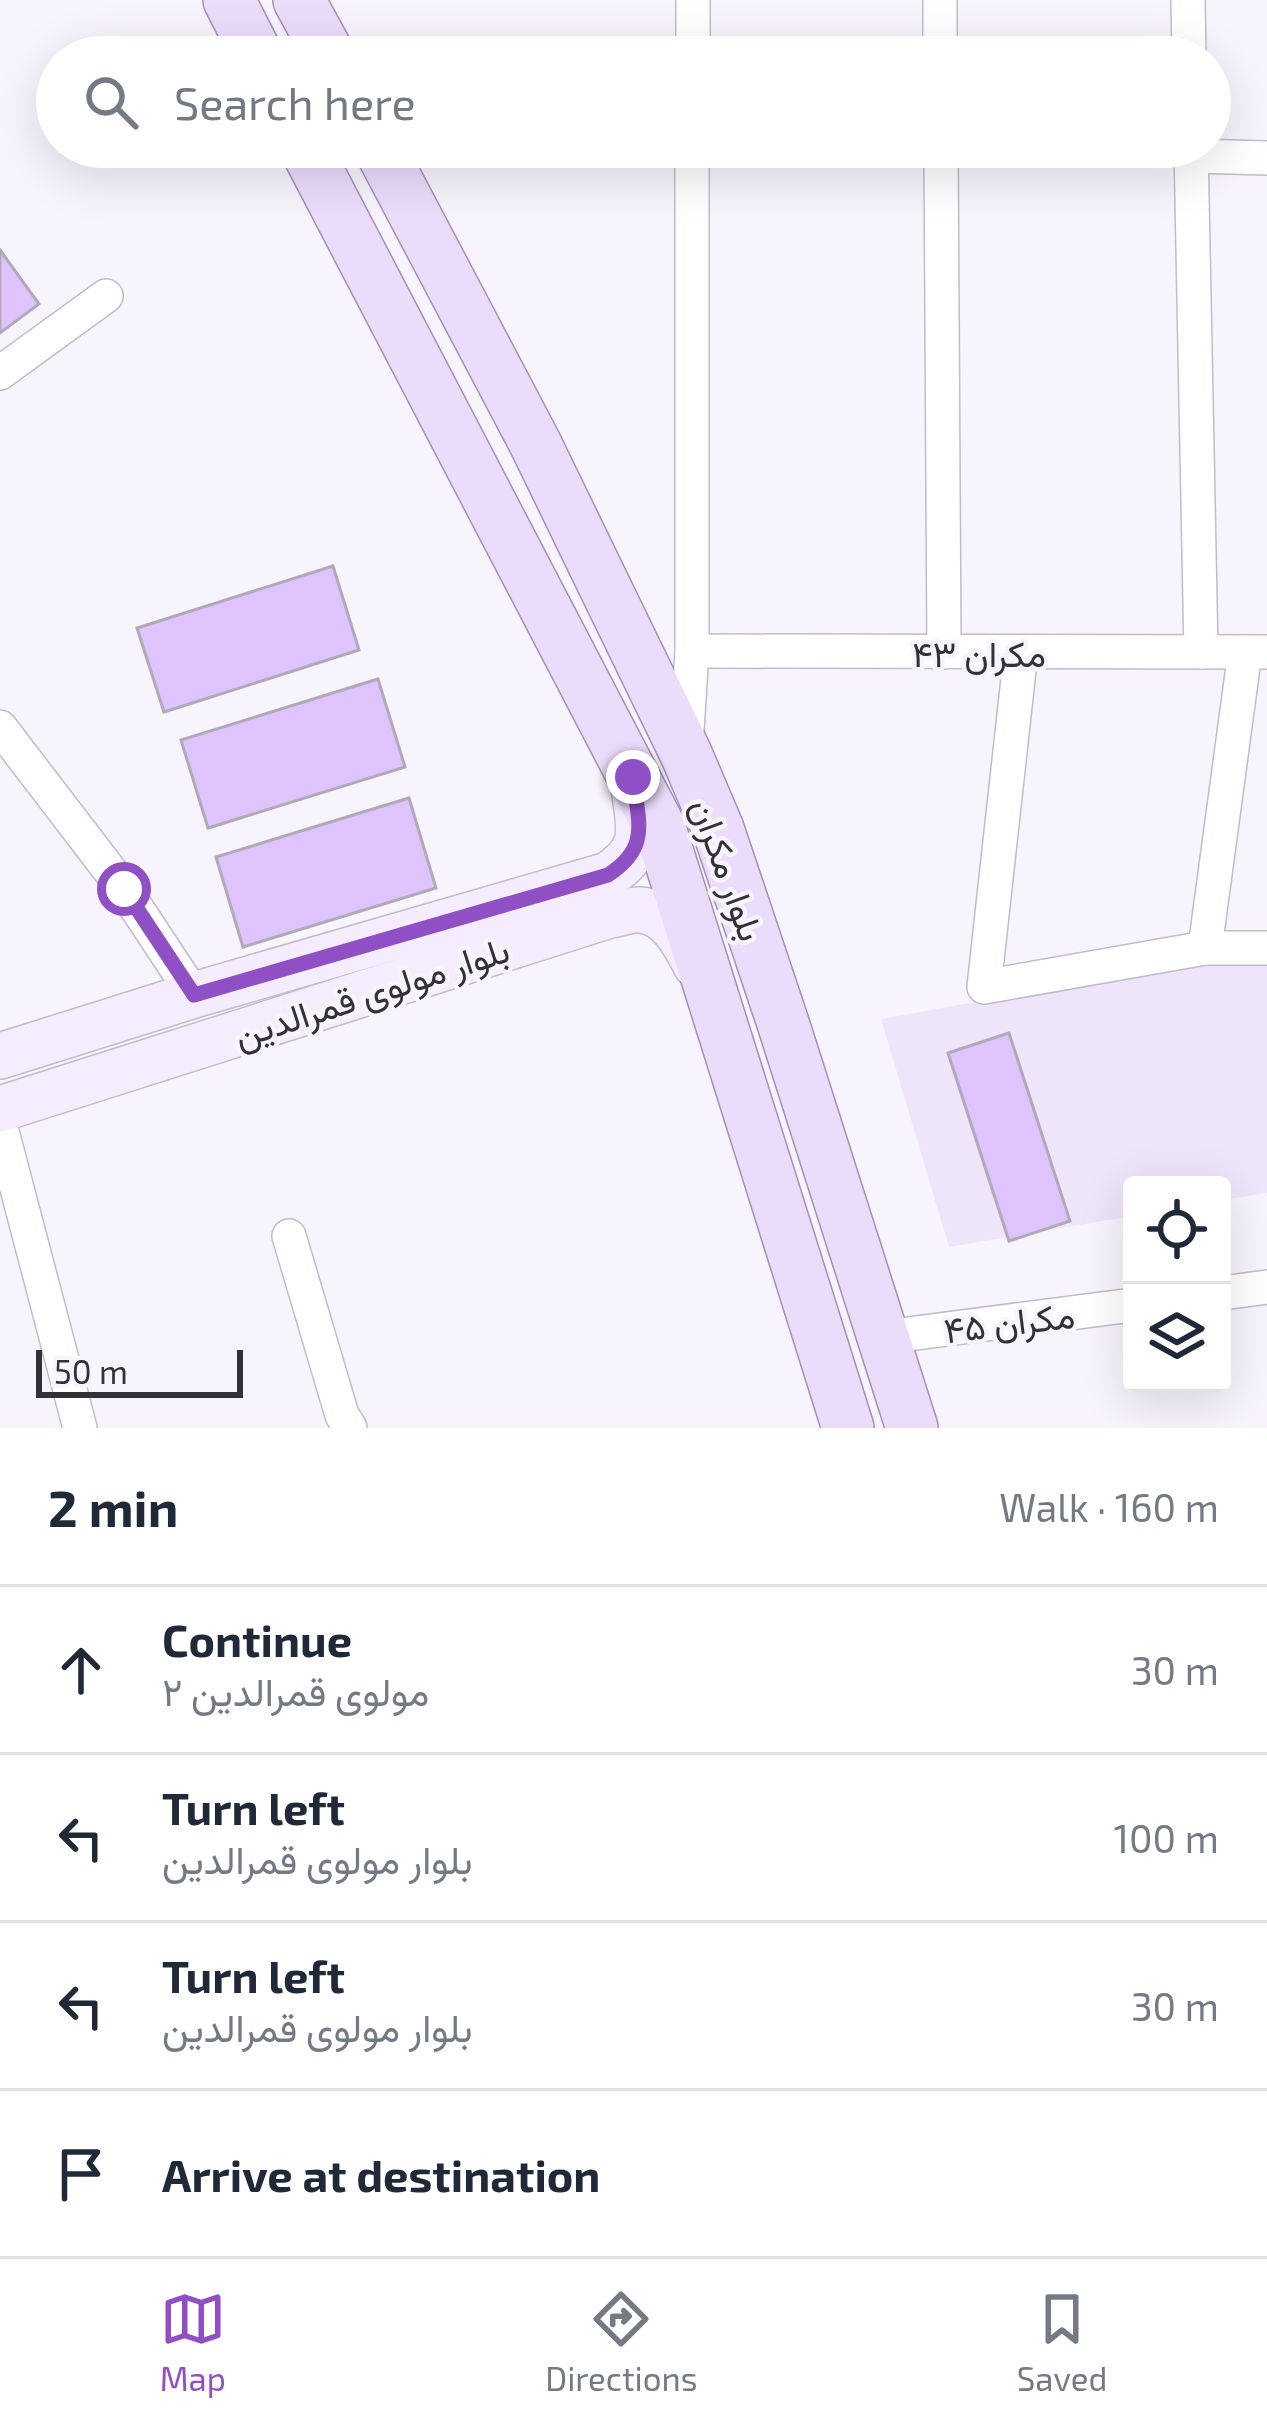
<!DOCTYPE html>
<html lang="en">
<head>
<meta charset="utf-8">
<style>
	body { margin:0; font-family:"Exo 2",Vazirmatn,sans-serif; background:#f6f6f7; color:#1f2937 }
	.controls { position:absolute; right:36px; bottom:36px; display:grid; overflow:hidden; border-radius:12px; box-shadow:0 12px 48px #0002 }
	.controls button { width:108px; height:108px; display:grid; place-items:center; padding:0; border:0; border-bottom:3px solid #e0e1e3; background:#fff; color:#1f2937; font:60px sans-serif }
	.scale { position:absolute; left:36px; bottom:30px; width:207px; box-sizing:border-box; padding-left:12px; border:6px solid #333036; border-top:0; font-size:33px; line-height:42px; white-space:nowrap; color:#333036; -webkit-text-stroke:9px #f8f4fd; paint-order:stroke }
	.stop { position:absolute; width:36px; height:36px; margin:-27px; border:9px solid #9050c5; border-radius:50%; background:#fff }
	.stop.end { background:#9050c5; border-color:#fff; box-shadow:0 3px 12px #0008 }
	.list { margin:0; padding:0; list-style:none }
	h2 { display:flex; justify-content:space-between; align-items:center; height:156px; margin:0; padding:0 48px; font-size:51px }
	h2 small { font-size:39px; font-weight:400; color:#747a83 }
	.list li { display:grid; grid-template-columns:78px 1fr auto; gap:36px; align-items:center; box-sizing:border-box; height:168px; padding:0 48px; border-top:3px solid #e0e1e3 }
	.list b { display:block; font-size:45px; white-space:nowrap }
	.list p { margin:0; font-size:39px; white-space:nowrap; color:#747a83 }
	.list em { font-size:39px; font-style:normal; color:#747a83 }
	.icon { flex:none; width:66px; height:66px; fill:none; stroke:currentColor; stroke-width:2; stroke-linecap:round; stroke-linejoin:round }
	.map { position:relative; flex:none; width:1267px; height:1428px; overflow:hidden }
	.search { position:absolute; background:#fff; box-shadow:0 12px 48px #0002; left:36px; right:36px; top:36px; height:132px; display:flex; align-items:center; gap:30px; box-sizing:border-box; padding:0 42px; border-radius:66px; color:#747a83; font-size:45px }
	.sheet { height:828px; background:#fff }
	nav { display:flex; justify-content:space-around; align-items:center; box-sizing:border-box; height:168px; border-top:3px solid #e0e1e3; background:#fff; font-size:33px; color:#747a83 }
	nav a { display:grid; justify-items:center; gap:6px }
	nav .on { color:#9050c5 }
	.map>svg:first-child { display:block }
	.built { fill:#efe5fb }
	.building { fill:#dfc3fd; stroke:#b0aab8; stroke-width:3 }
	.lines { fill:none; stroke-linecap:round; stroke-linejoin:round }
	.street-casing { stroke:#c2bbca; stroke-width:36 }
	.secondary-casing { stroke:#c2bbca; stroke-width:48 }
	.primary-casing { stroke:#a290b5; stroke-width:54 }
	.street { stroke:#fff; stroke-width:33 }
	.secondary { stroke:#f5edfd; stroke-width:45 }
	.primary { stroke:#ebdcfb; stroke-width:51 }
	.route { stroke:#9050c5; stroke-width:15 }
	.labels { text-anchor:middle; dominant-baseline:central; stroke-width:9; stroke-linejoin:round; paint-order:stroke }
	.street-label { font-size:36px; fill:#333036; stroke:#f8f4fd }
</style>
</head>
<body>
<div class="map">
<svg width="1267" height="1428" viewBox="0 0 1267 1428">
	<rect width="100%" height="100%" fill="#f8f4fd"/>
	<!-- built -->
	<polygon class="built" points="1267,949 1267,1193 1222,1200 1222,1185 1132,1185 1132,1216 949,1247 881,1019"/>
	<!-- building -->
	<g class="building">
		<polygon points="0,250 39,304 0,333"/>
		<polygon points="333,566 359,650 164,712 137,628"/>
		<polygon points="378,679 405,767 208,828 181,740"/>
		<polygon points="409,798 436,888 243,947 216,857"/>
		<polygon points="1009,1033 1070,1221 1009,1241 948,1053"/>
	</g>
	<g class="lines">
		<!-- street casing -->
		<g class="street-casing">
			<g id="street">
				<polyline points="940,0 940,57"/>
				<polyline points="1188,0 1189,57"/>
				<polyline points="693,57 693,0"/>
				<polyline points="941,147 944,652"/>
				<polyline points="1191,147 1201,652"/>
				<polyline points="1191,156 1267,158"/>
				<polyline points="0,373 106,296"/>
				<polyline points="692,651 1265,652"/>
				<polyline points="1021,652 984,987 1205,948 1245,652"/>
				<polyline points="0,727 124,889 194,995"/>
				<polyline points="686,746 692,651 692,147"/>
				<polyline points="1205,948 1267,948"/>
				<polyline points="0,1124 80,1428"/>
				<polyline points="289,1236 342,1415 350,1428"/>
				<polyline points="1222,1293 1267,1287"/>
				<polyline points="885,1337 1132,1305"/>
			</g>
		</g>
		<!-- secondary casing -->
		<g class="secondary-casing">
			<g id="secondary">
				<path d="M0,1056L194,995L608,875C651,847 638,826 633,780"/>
				<path d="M0,1109L610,915C619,914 631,909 640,910C669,912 684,942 696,965"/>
			</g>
		</g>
		<!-- primary casing -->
		<g class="primary-casing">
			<g id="primary">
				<polyline points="229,0 258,57"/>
				<polyline points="299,0 330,57"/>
				<polyline points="305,147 660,828 848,1428"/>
				<polyline points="379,147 535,443 686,754 718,829 783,1023 912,1428"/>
			</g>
		</g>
		<!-- street -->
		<use href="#street" class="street"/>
		<!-- secondary -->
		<use href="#secondary" class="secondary"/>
		<!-- primary -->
		<use href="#primary" class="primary"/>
	</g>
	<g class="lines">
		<!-- route -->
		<path class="route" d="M124,889L194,995L608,875C651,847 638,822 633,777"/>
	</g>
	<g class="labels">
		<!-- street labels -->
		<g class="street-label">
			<text x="979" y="652">مکران ۴۳</text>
			<text transform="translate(729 869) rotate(70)">بلوار مکران</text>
			<text transform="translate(371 991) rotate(-18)">بلوار مولوی قمرالدین</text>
			<text transform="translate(1009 1321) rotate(-7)">مکران ۴۵</text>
		</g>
	</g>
</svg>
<div class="controls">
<button><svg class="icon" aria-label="locate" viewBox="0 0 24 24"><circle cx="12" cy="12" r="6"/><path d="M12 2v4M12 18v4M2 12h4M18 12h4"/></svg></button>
<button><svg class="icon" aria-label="layers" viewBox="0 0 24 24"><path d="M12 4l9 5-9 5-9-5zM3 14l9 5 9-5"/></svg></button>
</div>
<div class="scale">50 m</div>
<div class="stop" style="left:124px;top:889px"></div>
<div class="stop end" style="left:633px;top:777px"></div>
<div class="search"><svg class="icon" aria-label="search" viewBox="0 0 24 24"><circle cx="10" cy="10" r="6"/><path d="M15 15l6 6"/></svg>Search here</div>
</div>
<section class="sheet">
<h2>2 min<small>Walk · 160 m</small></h2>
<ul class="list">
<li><svg class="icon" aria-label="ahead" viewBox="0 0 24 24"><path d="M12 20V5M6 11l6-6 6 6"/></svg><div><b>Continue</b><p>مولوی قمرالدین ۲</p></div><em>30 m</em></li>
<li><svg class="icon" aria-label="left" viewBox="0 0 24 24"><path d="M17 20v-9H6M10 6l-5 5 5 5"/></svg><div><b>Turn left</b><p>بلوار مولوی قمرالدین</p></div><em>100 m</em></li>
<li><svg class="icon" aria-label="left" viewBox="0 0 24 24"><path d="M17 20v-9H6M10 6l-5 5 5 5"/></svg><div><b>Turn left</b><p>بلوار مولوی قمرالدین</p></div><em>30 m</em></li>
<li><svg class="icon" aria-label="arrive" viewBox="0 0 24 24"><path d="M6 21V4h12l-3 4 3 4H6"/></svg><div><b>Arrive at destination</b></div></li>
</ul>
</section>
<nav>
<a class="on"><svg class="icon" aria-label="map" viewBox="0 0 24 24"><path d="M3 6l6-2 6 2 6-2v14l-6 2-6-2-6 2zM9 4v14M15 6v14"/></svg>Map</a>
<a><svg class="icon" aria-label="directions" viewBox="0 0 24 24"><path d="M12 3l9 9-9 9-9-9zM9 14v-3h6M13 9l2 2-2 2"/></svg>Directions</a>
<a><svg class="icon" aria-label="saved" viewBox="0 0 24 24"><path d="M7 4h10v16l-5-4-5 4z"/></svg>Saved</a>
</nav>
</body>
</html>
